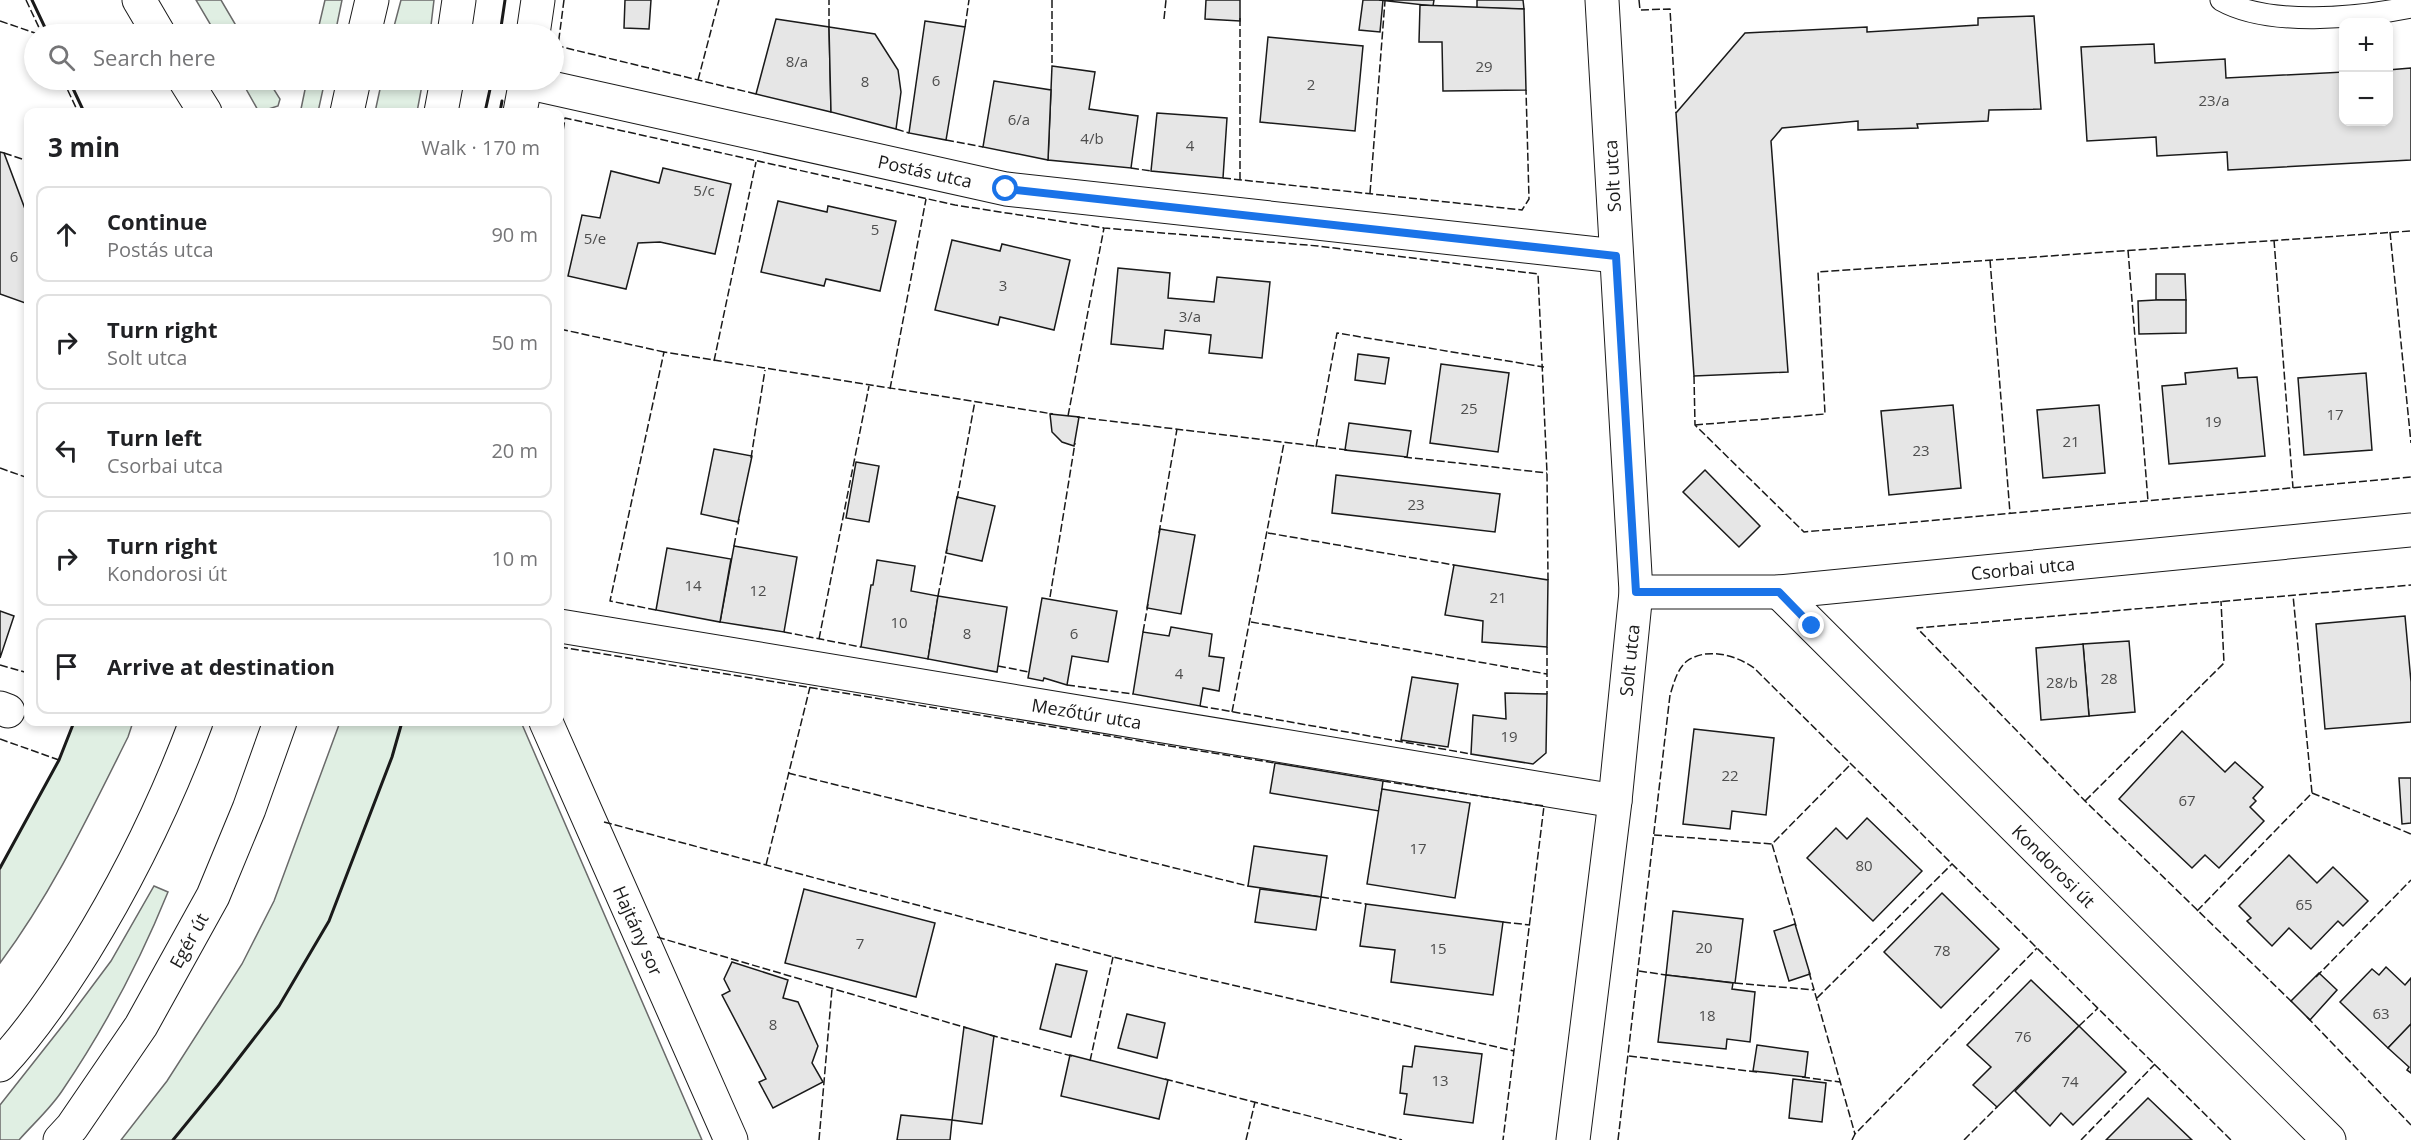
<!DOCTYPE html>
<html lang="en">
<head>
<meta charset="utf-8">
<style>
	body { margin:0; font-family:"Open Sans",sans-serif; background:#f6f6f6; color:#202124 }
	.controls { position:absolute; right:18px; top:18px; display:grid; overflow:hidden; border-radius:12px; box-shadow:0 3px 9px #0003 }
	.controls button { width:54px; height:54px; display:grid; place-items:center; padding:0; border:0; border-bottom:2px solid #e0e0e0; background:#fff; color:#202124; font:30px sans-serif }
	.stop { position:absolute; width:18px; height:18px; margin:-14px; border:4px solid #1a73e8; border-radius:50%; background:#fff }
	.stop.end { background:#1a73e8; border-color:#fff; box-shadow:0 2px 6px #0008 }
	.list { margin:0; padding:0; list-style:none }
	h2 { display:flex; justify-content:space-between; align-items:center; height:78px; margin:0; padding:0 24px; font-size:26px }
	h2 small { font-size:20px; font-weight:400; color:#757577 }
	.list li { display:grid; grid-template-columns:39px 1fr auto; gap:18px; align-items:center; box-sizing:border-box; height:96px; margin:0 12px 12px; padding:0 12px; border:2px solid #e0e0e0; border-radius:12px }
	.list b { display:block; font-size:22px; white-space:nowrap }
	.list p { margin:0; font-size:20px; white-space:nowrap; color:#757577 }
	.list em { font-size:20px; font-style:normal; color:#757577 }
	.icon { flex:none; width:33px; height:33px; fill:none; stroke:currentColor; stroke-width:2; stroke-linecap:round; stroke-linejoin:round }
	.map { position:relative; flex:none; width:2411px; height:1140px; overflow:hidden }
	.search { position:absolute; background:#fff; box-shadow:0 3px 9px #0003; left:24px; top:24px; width:540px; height:66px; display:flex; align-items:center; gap:15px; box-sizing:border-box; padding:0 21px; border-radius:33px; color:#757577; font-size:22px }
	.panel { position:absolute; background:#fff; box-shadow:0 3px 9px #0003; left:24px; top:108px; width:540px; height:618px; border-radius:12px }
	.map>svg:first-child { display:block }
	.green { fill:#e0efe3; stroke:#6a6a6a; stroke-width:1.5 }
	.building { fill:#e6e6e6; stroke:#1a1a1a; stroke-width:1.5 }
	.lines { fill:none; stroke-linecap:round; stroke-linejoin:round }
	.service-casing { stroke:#1a1a1a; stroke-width:23 }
	.minor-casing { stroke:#1a1a1a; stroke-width:35 }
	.secondary-casing { stroke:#1a1a1a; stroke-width:35 }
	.primary-casing { stroke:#1a1a1a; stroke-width:35 }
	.service { stroke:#fff; stroke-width:21 }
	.minor { stroke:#fff; stroke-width:33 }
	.secondary { stroke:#fff; stroke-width:33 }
	.primary { stroke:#fff; stroke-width:33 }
	.fence { stroke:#1a1a1a; stroke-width:1.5; stroke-dasharray:8 3; stroke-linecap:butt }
	.wall { stroke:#1a1a1a; stroke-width:3 }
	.route { stroke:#1a73e8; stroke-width:8 }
	.labels { text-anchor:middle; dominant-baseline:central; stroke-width:4.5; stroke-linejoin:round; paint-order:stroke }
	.number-label { font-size:15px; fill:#4d4d4d }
	.street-label { font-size:18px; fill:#1a1a1a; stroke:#fff }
</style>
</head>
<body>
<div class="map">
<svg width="2411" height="1140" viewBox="0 0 2411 1140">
	<rect width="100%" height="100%" fill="#fff"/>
	<!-- green -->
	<g class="green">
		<polygon points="196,0 221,0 241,34 216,34"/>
		<polygon points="325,0 342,0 335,34 317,34"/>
		<polygon points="401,0 434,0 430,34 392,34"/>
		<polygon points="241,80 268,80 280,99 278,106 259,112"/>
		<polygon points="307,80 325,80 318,112 301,109"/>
		<polygon points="382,80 423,80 417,112 375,112"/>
		<path d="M74,722H133L128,737C89,815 52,893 0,963V868L59,760Z"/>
		<polygon points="340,722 521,722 702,1140 121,1140 167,1081 242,964 274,901"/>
		<path d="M154,886L168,892C140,961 104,1029 62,1091C50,1109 33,1124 19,1140H0V1105L67,1020L111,961Z"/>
	</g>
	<!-- building -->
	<g class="building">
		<polygon points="625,0 651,0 649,29 624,28"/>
		<polygon points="1206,0 1240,0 1240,21 1205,19"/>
		<polygon points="1363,0 1383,0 1380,32 1359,30"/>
		<polygon points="1379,0 1434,0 1433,6"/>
		<polygon points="1477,0 1523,0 1524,9 1477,8"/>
		<polygon points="1420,5 1524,9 1526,90 1443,91 1442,42 1419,42"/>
		<polygon points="2034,16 2041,109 1989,110 1988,121 1917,124 1918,128 1858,130 1858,121 1782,128 1771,141 1788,372 1694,376 1676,113 1745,33 1867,27 1867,32 1978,25 1978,18"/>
		<polygon points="776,19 829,27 831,112 756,94"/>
		<polygon points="925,21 965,27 946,140 909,133"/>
		<polygon points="829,27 875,34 898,70 901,92 896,129 831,112"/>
		<polygon points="1268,37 1363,46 1355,131 1260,122"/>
		<polygon points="2154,44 2155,63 2225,59 2226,78 2344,72 2344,122 2388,122 2388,70 2411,68 2411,160 2228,170 2227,152 2157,156 2156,137 2087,141 2081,47"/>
		<polygon points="1052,66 1095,72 1089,109 1138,116 1131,168 1048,160"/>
		<polygon points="994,81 1051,90 1048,160 983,147"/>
		<polygon points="1157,113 1227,118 1223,178 1151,171"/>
		<polygon points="0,152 4,153 28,217 28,304 0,294"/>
		<polygon points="663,168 731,184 715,254 660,242 638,243 626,289 568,276 582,215 600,218 611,171 659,183"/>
		<polygon points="778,201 827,212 828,206 896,221 880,291 826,279 824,286 761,272"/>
		<polygon points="952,240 1000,251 1002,244 1070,260 1054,330 1000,317 998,325 935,310"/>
		<polygon points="1118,268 1170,273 1168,298 1214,302 1217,277 1270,282 1262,358 1209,353 1211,335 1165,330 1163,349 1111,344"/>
		<polygon points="2156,274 2185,274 2186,300 2156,300"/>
		<polygon points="2156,300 2186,300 2186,333 2139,334 2138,301"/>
		<polygon points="1358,354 1389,358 1385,384 1355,380"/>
		<polygon points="1441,364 1509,373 1498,452 1430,443"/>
		<polygon points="2237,368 2238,378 2257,377 2265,456 2169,464 2162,386 2186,384 2185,373"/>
		<polygon points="2366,373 2372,450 2304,455 2298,378"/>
		<polygon points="1953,405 1961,488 1889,495 1881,411"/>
		<polygon points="2099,405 2105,473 2043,478 2037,410"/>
		<polygon points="1050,414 1079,417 1074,446 1062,442 1052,432"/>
		<polygon points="1349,423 1411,431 1407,457 1345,450"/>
		<polygon points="714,449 752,456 738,522 701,514"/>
		<polygon points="856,462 879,466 869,522 846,518"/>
		<polygon points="1705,470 1760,526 1739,547 1683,492"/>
		<polygon points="1336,475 1500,494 1495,532 1332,513"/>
		<polygon points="957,497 995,506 982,561 946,553"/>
		<polygon points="1160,529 1195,535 1181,614 1147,608"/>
		<polygon points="734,546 797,557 784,632 720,622"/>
		<polygon points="667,548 731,559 720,622 656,610"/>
		<polygon points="877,560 915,566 911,591 938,596 928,659 861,647 871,585 873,585"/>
		<polygon points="1454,565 1548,580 1547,647 1482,642 1483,621 1445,615"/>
		<polygon points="938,596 1007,607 997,672 928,659"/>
		<polygon points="1042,598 1117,611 1108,662 1072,656 1067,685 1044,678 1043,681 1028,678"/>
		<polygon points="0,611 14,616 0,658"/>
		<polygon points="2405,616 2411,682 2411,722 2325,729 2316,624"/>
		<polygon points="1171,627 1212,634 1209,656 1224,658 1219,691 1203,688 1200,706 1133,694 1143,632 1169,636"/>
		<polygon points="2129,641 2135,712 2089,716 2083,644"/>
		<polygon points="2083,644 2089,716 2041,720 2036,648"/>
		<polygon points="1412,677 1458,684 1448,747 1401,740"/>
		<polygon points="1505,693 1547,694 1546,753 1533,764 1471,754 1473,715 1506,719"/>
		<polygon points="1694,729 1774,738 1766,815 1732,811 1730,829 1683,824"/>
		<polygon points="2182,731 2225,772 2235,762 2263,787 2253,798 2256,801 2250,807 2264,821 2219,868 2205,855 2192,868 2119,799"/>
		<polygon points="1275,763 1383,781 1379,811 1270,793"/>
		<polygon points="2399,778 2411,778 2411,823 2402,824"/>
		<polygon points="1382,789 1470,803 1455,898 1367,884"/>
		<polygon points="1867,818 1922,871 1873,921 1807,858 1836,828 1847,839"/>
		<polygon points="1254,846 1327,856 1321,897 1248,886"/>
		<polygon points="2289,855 2317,883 2333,867 2368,901 2343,926 2338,921 2311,949 2289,928 2272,946 2247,921 2251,918 2239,906"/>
		<polygon points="804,889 935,923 916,997 785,963"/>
		<polygon points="1260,889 1321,897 1316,930 1255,922"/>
		<polygon points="1942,893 1999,949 1941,1008 1884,952"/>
		<polygon points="1366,904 1503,922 1493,995 1391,982 1395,950 1360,946"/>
		<polygon points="1673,911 1743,919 1735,983 1666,975"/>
		<polygon points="1795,924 1810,974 1789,981 1774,931"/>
		<polygon points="732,962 788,980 783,998 798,1002 818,1046 812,1063 823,1082 773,1108 759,1082 766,1079 722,995 730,991 724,979"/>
		<polygon points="1056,964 1087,971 1071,1037 1040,1029"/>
		<polygon points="2386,967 2405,985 2411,978 2411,1024 2388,1048 2340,1002 2372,969 2379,975"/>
		<polygon points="2319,973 2337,990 2310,1020 2291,1001"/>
		<polygon points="1666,975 1733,983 1732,989 1755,992 1750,1042 1727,1039 1726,1049 1658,1042"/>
		<polygon points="2031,980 2079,1026 1997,1107 1973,1085 1991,1067 1967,1045"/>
		<polygon points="1127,1014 1165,1023 1157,1058 1118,1048"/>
		<polygon points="2411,1024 2411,1073 2407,1070 2409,1067 2388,1048"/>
		<polygon points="2079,1026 2126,1072 2073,1125 2061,1113 2050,1126 2015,1091"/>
		<polygon points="964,1027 994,1036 982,1124 952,1120"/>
		<polygon points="1757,1045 1808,1052 1805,1077 1753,1071"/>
		<polygon points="1415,1046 1482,1054 1473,1123 1404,1114 1407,1094 1400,1093 1403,1066 1412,1067"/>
		<polygon points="1070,1055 1168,1080 1159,1119 1061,1096"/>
		<polygon points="1793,1079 1826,1083 1822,1122 1789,1118"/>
		<polygon points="2148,1098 2192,1140 2106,1140"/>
		<polygon points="901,1115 952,1120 950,1140 897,1140"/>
	</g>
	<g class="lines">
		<!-- service casing -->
		<g class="service-casing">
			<path id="service" d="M2221,0C2269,27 2358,18 2411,7"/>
		</g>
		<!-- minor casing -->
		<g class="minor-casing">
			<g id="minor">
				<polyline points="533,34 538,0"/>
				<path id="s1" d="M525,82L1006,189L1616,256"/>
				<polyline points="520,112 526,80"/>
				<path id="s2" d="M1636,592H1779L2411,530"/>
				<path id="s3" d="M1779,592L2329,1140"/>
				<path id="s4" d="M560,626L1615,801"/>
				<polyline points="0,708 8,711"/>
				<path id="s5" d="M546,722L731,1140"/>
				<path id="s6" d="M1573,1140L1615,801L1636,592L1602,0"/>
			</g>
		</g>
		<!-- secondary casing -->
		<g class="secondary-casing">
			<g id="secondary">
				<polyline points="139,0 159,34"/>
				<polyline points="185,80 205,112"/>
			</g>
		</g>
		<!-- primary casing -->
		<g class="primary-casing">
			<g id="primary">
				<polyline points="364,34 372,0"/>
				<polyline points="454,34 459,0"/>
				<polyline points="347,112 354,80"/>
				<polyline points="441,112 447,80"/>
				<path d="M0,1065C32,1031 59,991 84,951C129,878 166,802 196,722"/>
				<path id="s7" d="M60,1140L72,1127L141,1026L213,896L249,809L280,722"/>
			</g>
		</g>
		<!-- service -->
		<use href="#service" class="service"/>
		<!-- minor -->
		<use href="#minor" class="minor"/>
		<!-- secondary -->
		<use href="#secondary" class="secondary"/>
		<!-- primary -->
		<use href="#primary" class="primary"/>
		<!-- fence -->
		<g class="fence">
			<polyline points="26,0 42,34"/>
			<polyline points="564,0 558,46 756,94"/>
			<polyline points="1052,0 1052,66"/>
			<polyline points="1639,0 1640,10 1670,9 1676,113"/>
			<polyline points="1240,18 1240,180"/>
			<polyline points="1164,19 1166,0"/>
			<polyline points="0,21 38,34"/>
			<polyline points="829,27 829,0"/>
			<polyline points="965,27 969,0"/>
			<polyline points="63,80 78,112"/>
			<polyline points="698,80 719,0"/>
			<polyline points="896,129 909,133"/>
			<polyline points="946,140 983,147"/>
			<polyline points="560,152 565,118 955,205 1104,228 1318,246 1538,274 1547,473 1548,580"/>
			<polyline points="4,153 28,161"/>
			<polyline points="1131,168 1151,171"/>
			<polyline points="1223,178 1522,210 1529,199 1526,90"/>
			<polyline points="1370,193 1385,1"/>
			<polyline points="2390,232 2411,443"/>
			<polyline points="2274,240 2293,488"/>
			<polyline points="2128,250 2148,501"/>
			<polyline points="1990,260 2010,513"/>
			<polyline points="560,329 664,352"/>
			<polyline points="714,361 756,162"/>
			<polyline points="1694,376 1695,425 1804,532 2411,477"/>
			<polyline points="890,389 926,199"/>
			<polyline points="1068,416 1104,228"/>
			<polyline points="1077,417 1348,450"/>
			<polyline points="1695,425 1825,414 1818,272 2411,231"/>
			<polyline points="1316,447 1337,333 1544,367"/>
			<polyline points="1404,457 1547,473"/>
			<polyline points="751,458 765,370"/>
			<polyline points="0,468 28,478"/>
			<polyline points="957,499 975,401"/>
			<polyline points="1159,533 1177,429"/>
			<polyline points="1268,533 1454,565"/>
			<polyline points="734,546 739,519"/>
			<polyline points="938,596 947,549"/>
			<polyline points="1050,597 1075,443"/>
			<polyline points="656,610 610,601 664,352 1053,414"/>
			<polyline points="1251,622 1547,674"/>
			<polyline points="784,632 861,647"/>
			<polyline points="1143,632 1148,604"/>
			<polyline points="819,639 869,386"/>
			<polyline points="560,647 1275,763"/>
			<polyline points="1547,647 1547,694"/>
			<polyline points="0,665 28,673"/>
			<polyline points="998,666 1029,672"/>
			<polyline points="1067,685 1133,694"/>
			<polyline points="1200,706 1471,754"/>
			<polyline points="1232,712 1284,443"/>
			<polyline points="0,739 59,760"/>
			<polyline points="788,773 1248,886"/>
			<polyline points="1383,781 1544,806 1503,1140"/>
			<polyline points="2312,793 2411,834"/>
			<polyline points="2085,801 2224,663 2221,601"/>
			<polyline points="604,822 1113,957 1514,1051"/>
			<polyline points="1654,835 1772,844"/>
			<polyline points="766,865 810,687"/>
			<polyline points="1321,897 1366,904"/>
			<polyline points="2197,911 2312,793 2293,595"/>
			<polyline points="1503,922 1530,925"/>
			<polyline points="1796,926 1772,844 1851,764"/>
			<polyline points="657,937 967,1028"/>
			<polyline points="1639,971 1666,975"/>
			<polyline points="1809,972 1855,1134"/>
			<polyline points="2316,977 2411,880"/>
			<polyline points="1735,983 1814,990"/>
			<polyline points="1817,998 1952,864"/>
			<polyline points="2292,1002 2085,801 1917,628 2411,585"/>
			<polyline points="2307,1017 2411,1125"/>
			<polyline points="2079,1026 2098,1008"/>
			<polyline points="990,1035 1072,1056"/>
			<polyline points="1629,1056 1757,1072"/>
			<polyline points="1090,1061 1113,957"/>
			<polyline points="1802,1077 1840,1082"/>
			<polyline points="1165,1079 1402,1140"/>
			<polyline points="819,1140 832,989"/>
			<polyline points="1246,1140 1255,1102"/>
			<path d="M1618,1140L1670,695C1674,683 1677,669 1687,661C1707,647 1736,655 1754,668L2231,1140"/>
			<polyline points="1852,1140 1855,1134 2037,948"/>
			<polyline points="1964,1140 1997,1107"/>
			<polyline points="2081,1140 2155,1064"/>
		</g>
		<!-- wall -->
		<g class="wall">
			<polyline points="32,0 48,34"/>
			<polyline points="500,34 505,0"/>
			<polyline points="69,80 84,112"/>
			<polyline points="485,112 492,80"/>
			<polyline points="500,112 502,101"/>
			<polyline points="0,868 59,760 74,722"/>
			<polyline points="173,1140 218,1085 279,1006 329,921 392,757 402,722"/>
		</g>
	</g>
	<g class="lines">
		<!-- route -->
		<polyline class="route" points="1006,189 1616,256 1636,592 1779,592 1812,626"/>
	</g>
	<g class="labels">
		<!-- number labels -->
		<g class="number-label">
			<text x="797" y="61">8/a</text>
			<text x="1484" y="66">29</text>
			<text x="936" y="80">6</text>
			<text x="865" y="81">8</text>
			<text x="1311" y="84">2</text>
			<text x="2214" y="100">23/a</text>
			<text x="1019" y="119">6/a</text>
			<text x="1092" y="138">4/b</text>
			<text x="1190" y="145">4</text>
			<text x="704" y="190">5/c</text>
			<text x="875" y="229">5</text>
			<text x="595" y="238">5/e</text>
			<text x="14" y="256">6</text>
			<text x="1003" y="285">3</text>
			<text x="1190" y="316">3/a</text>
			<text x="1469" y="408">25</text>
			<text x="2335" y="414">17</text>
			<text x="2213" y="421">19</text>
			<text x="2071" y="441">21</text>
			<text x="1921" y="450">23</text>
			<text x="1416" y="504">23</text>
			<text x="693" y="585">14</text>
			<text x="758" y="590">12</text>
			<text x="1498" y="597">21</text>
			<text x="899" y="622">10</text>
			<text x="967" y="633">8</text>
			<text x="1074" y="633">6</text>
			<text x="1179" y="673">4</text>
			<text x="2109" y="678">28</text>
			<text x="2062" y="682">28/b</text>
			<text x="1509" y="736">19</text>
			<text x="1730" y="775">22</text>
			<text x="2187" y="800">67</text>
			<text x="1418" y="848">17</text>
			<text x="1864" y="865">80</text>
			<text x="2304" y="904">65</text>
			<text x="860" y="943">7</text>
			<text x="1704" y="947">20</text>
			<text x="1438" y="948">15</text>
			<text x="1942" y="950">78</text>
			<text x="2381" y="1013">63</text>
			<text x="1707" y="1015">18</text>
			<text x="773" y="1024">8</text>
			<text x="2023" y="1036">76</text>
			<text x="1440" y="1080">13</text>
			<text x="2070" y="1081">74</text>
		</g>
		<!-- street labels -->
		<g class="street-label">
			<text stroke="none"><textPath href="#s1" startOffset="410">Postás utca</textPath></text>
			<text transform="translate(1612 176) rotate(-93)">Solt utca</text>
			<text stroke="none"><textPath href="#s2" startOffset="388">Csorbai utca</textPath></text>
			<text stroke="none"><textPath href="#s6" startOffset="483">Solt utca</textPath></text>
			<text stroke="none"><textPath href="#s4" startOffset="534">Mezőtúr utca</textPath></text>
			<text stroke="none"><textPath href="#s3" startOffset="388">Kondorosi út</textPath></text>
			<text stroke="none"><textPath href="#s5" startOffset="228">Hajtány sor</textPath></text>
			<text stroke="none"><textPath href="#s7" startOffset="238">Egér út</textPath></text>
		</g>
	</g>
</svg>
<div class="controls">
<button>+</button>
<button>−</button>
</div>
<div class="stop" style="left:1006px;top:189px"></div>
<div class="stop end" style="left:1812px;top:626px"></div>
<div class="search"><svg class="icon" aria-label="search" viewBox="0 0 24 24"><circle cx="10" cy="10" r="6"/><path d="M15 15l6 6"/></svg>Search here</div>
<section class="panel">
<h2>3 min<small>Walk · 170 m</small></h2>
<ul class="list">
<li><svg class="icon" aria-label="ahead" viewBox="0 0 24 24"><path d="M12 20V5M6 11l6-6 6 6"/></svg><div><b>Continue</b><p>Postás utca</p></div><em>90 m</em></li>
<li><svg class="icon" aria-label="right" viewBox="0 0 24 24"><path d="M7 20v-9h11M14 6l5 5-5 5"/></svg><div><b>Turn right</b><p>Solt utca</p></div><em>50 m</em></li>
<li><svg class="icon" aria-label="left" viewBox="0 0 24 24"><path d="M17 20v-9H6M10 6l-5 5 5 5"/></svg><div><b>Turn left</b><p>Csorbai utca</p></div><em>20 m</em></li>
<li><svg class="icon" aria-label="right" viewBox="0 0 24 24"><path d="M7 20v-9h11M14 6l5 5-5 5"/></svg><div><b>Turn right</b><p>Kondorosi út</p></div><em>10 m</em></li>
<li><svg class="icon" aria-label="arrive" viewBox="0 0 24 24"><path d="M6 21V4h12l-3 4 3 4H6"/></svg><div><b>Arrive at destination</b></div></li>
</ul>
</section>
</div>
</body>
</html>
